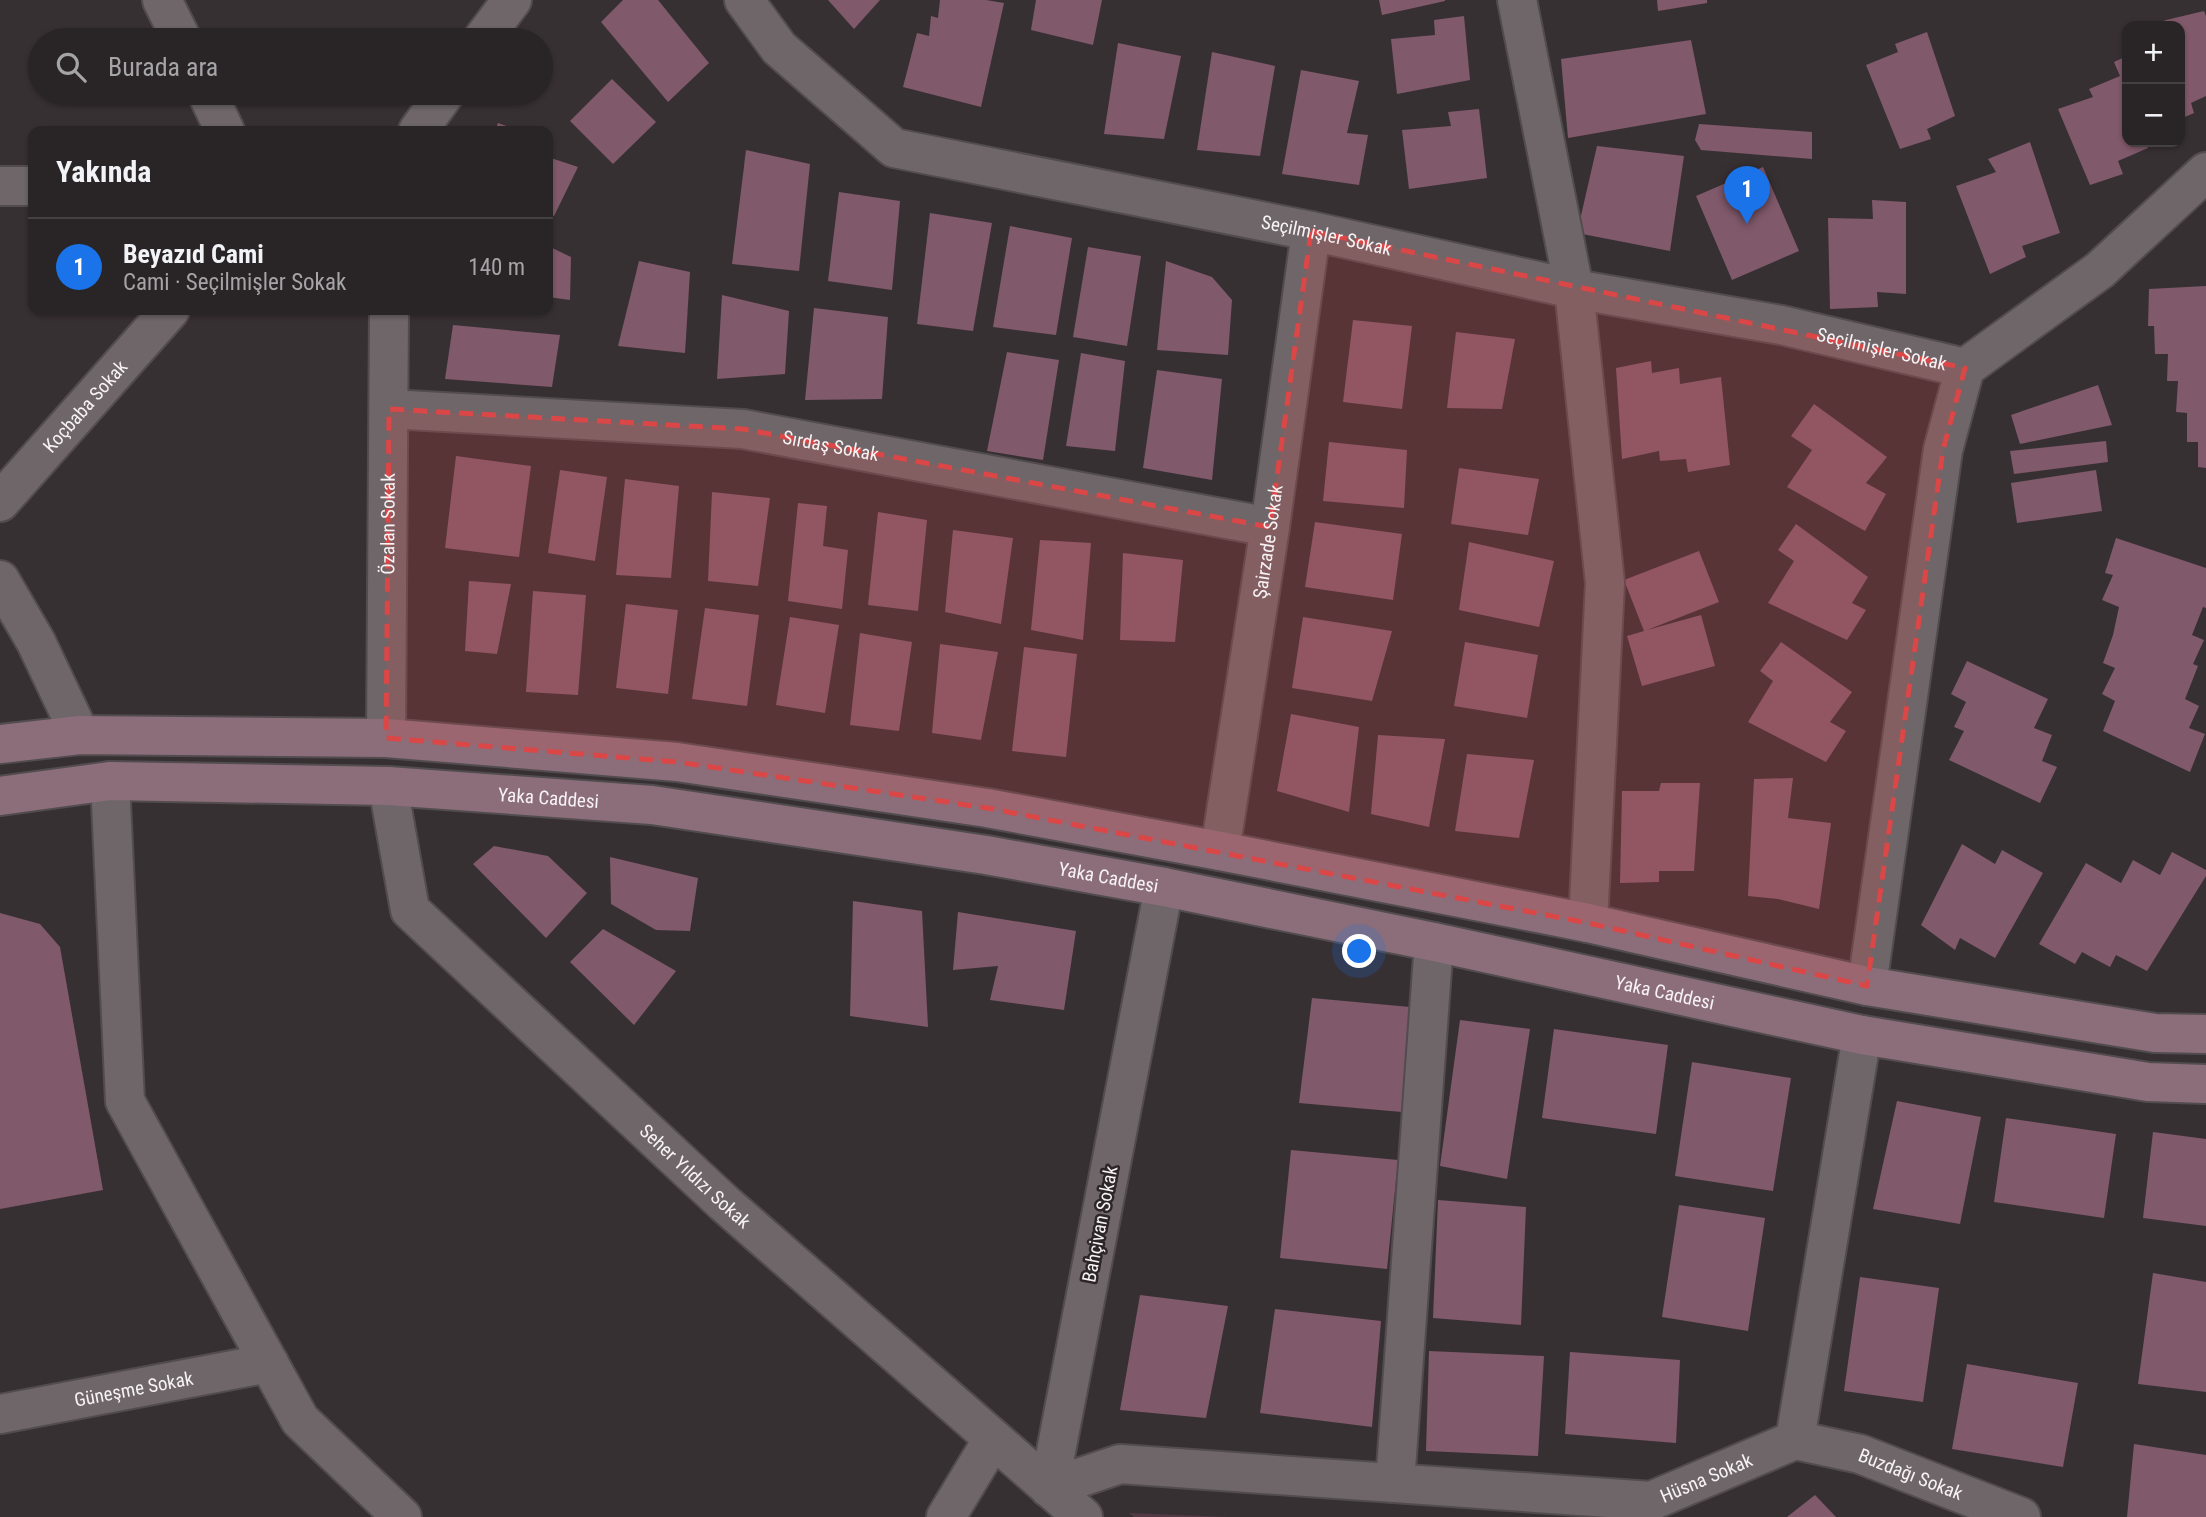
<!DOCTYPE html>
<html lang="tr">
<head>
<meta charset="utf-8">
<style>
	body { margin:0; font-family:"Roboto Condensed",sans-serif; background:#353032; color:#f1f3f6 }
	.controls { position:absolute; right:21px; top:21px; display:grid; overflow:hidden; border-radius:14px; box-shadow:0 2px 5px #0004 }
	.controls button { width:63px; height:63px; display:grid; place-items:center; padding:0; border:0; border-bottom:2px solid #454143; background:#292426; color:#f1f3f6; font:35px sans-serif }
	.you { position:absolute; left:1360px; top:952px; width:24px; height:24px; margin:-18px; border:5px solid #fff; border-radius:50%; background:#1a73e8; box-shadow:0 0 0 10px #1a73e833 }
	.badge { display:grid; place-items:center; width:46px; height:46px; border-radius:50%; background:#1a73e8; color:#fff; font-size:23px; font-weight:700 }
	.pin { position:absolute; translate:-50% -58px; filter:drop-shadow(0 2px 4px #0008) }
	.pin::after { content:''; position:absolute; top:37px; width:24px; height:21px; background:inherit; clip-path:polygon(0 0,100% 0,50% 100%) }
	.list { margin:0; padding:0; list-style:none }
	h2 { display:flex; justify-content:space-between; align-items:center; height:91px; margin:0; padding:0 28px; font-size:30px }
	h2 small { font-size:23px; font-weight:400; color:#a5a4a7 }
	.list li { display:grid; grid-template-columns:46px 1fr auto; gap:21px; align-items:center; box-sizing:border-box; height:98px; padding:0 28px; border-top:2px solid #454143 }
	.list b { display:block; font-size:26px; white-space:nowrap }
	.list p { margin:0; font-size:23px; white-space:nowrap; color:#a5a4a7 }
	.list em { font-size:23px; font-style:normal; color:#a5a4a7 }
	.icon { flex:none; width:38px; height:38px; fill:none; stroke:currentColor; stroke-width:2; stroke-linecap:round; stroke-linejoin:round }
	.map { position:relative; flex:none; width:2206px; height:1517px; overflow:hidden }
	.search { position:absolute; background:#292426; box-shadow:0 2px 5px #0004; left:28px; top:28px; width:525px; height:77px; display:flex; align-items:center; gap:18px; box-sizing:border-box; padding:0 24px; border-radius:38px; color:#a5a4a7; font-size:26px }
	.panel { position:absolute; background:#292426; box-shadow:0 2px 5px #0004; left:28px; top:126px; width:525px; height:189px; border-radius:14px }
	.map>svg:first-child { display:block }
	.green { fill:#523a44 }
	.building { fill:#80596a }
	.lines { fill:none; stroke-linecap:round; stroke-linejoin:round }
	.street-casing { stroke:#524c4f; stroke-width:42 }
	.secondary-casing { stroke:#524c4f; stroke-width:42 }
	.street { stroke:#6e6669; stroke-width:38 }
	.secondary { stroke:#8b6e7a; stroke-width:38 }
	.marked { fill:#db4647; fill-opacity:0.2; stroke:#db4647; stroke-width:5; stroke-dasharray:14 9; stroke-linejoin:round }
	.labels { text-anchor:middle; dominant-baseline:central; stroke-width:5; stroke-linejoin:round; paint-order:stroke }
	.street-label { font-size:19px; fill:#f7f2f4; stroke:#2d2629 }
</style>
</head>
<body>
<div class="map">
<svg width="2206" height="1517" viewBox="0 0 2206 1517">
	<rect width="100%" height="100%" fill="#373033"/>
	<!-- green -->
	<polygon class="green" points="1129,1513 1227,1517 1134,1517"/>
	<!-- building -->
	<g class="building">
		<polygon points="623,0 658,0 709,63 668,102 601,22"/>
		<polygon points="828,0 880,0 854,29"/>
		<polygon points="940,0 986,0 1004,3 981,107 903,87 917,33 929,36 931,16 938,18"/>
		<polygon points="1036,0 1102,0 1093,45 1031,30"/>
		<polygon points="1379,0 1445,0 1445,1 1382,15"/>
		<polygon points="1657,0 1707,0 1707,3 1658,11"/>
		<polygon points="2204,11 2206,16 2206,96 2191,103 2194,113 2180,119 2180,26 2152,26 2166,20"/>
		<polygon points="1464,16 1470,80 1397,94 1391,39 1435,35 1434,20"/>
		<polygon points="1927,32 1955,116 1927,129 1931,139 1900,149 1866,65 1898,52 1895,44"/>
		<polygon points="1691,40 1706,114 1568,138 1561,59"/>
		<polygon points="1118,43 1181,56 1164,139 1104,134"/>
		<polygon points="1212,52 1275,66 1260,156 1197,150"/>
		<polygon points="2127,56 2127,142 2145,142 2148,148 2118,161 2123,174 2090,185 2058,109 2093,97 2089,89 2120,76 2114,62"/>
		<polygon points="1301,70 1359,81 1347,133 1368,135 1359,185 1282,174"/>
		<polygon points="612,79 656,122 613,164 570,121"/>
		<polygon points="1479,109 1487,178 1409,189 1402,130 1451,126 1448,112"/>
		<polygon points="498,123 520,131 495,131"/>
		<polygon points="1699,124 1812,132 1812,159 1701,150 1695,140"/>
		<polygon points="2030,142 2060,233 2022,246 2026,257 1990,274 1956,186 1996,172 1988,159"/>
		<polygon points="1597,146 1684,156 1670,251 1577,233"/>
		<polygon points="746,150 810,164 799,271 732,264"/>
		<polygon points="548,157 578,167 554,216 548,214"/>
		<polygon points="1763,167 1799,251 1732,280 1696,196"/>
		<polygon points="839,192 900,201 892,290 828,281"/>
		<polygon points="1872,200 1906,202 1906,294 1877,292 1878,307 1830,309 1828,218 1873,219"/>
		<polygon points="930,213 992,223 973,331 917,324"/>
		<polygon points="1010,226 1072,238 1056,335 993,327"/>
		<polygon points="548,246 571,257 570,300 548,297"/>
		<polygon points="1088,247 1141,256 1127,346 1073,337"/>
		<polygon points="639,261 690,272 685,353 618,346"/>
		<polygon points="1166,261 1212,277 1232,300 1228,355 1157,350"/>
		<polygon points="2206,286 2206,468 2198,467 2198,442 2187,442 2187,413 2176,412 2178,381 2167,381 2168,354 2155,354 2154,326 2148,326 2149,289"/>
		<polygon points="722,295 789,311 785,374 717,379"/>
		<polygon points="814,308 888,317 882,399 805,400"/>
		<polygon points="1353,320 1412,326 1402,409 1343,402"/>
		<polygon points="453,325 560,335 552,387 445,379"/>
		<polygon points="1456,332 1515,339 1502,409 1447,408"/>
		<polygon points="1007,352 1059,360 1043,460 987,451"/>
		<polygon points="1081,353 1125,361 1115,451 1066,446"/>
		<polygon points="1651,361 1652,373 1679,368 1680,384 1721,377 1730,465 1688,472 1686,459 1660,461 1659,451 1622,459 1616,368"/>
		<polygon points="1157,370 1222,379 1212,480 1143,468"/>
		<polygon points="2098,385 2112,425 2020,444 2011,415"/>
		<polygon points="1814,404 1887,457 1866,483 1886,494 1865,531 1787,487 1812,450 1791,436"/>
		<polygon points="2106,441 2108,462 2014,474 2010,451"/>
		<polygon points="1329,442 1407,450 1404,508 1323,501"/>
		<polygon points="456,456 531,466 519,557 445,548"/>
		<polygon points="1459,468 1539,479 1528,535 1451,524"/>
		<polygon points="560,470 607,477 595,561 548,553"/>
		<polygon points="2096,470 2102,511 2017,523 2011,483"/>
		<polygon points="625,479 679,486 671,578 616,575"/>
		<polygon points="712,492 770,498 758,586 708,581"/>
		<polygon points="798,503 827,506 823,546 848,550 842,609 788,601"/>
		<polygon points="878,512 927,520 918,611 868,605"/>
		<polygon points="1315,522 1402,534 1393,600 1305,587"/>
		<polygon points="1796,524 1868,577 1852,603 1866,610 1847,640 1768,603 1794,561 1778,550"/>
		<polygon points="953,530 1013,538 1001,624 945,612"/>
		<polygon points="2116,538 2206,568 2206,608 2203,607 2192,635 2204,640 2193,664 2198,666 2185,699 2199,706 2189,728 2205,734 2190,772 2103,731 2115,701 2102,694 2115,668 2103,663 2113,635 2119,607 2102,600 2113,575 2105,573"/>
		<polygon points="1040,540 1091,543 1083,640 1031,630"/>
		<polygon points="1469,542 1554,561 1539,627 1459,610"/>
		<polygon points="1699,551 1719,602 1647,630 1701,615 1715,666 1642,686 1627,636 1644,631 1624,580"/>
		<polygon points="1123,553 1183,560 1175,642 1120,640"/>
		<polygon points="469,581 511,584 497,654 465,651"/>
		<polygon points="533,591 586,595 578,695 526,692"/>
		<polygon points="626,604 678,610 668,694 616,688"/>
		<polygon points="705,608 759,615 747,706 692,699"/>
		<polygon points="790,617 839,625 825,713 776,705"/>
		<polygon points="1303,617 1392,631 1372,701 1292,688"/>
		<polygon points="860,633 912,642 899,731 850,725"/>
		<polygon points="1465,642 1538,655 1527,718 1454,706"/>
		<polygon points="1781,642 1852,692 1830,722 1846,731 1826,762 1748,722 1773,681 1760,671"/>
		<polygon points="940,644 998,652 981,740 932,733"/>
		<polygon points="1024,647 1077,654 1066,757 1012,751"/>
		<polygon points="1967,661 2048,699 2034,728 2052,735 2042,761 2057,767 2040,803 1949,760 1964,731 1954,727 1966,702 1951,694"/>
		<polygon points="1291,714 1359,727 1349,812 1277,791"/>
		<polygon points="1378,735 1445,739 1429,827 1371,814"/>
		<polygon points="1467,754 1534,760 1519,838 1455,831"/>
		<polygon points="1793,778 1788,818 1831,823 1819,909 1778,899 1748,896 1754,779"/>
		<polygon points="1661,783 1700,783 1694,871 1659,871 1659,882 1620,883 1622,791 1659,791"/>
		<polygon points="1962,844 1995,864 2002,850 2043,873 1995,958 1960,938 1955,950 1921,925"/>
		<polygon points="494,846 548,856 587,893 546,938 473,864"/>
		<polygon points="2172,852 2206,870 2206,876 2147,971 2116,955 2110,967 2082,952 2075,964 2039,944 2086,863 2121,883 2133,860 2160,875"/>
		<polygon points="610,857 698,878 690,931 656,930 611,904"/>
		<polygon points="853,901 922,911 928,1027 850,1016"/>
		<polygon points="958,912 1076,931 1064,1010 990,1000 998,966 953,970"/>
		<polygon points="0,913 40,924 60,947 103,1190 0,1209"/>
		<polygon points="603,929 676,971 634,1025 570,962"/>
		<polygon points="1312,998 1410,1007 1402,1112 1299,1103"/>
		<polygon points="1460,1020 1530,1029 1507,1179 1440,1166"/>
		<polygon points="1554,1029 1668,1045 1656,1134 1542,1118"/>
		<polygon points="1692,1062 1791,1078 1773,1191 1675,1176"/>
		<polygon points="1897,1101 1981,1117 1960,1224 1873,1209"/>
		<polygon points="2006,1118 2116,1134 2104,1218 1994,1202"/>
		<polygon points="2153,1132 2206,1139 2206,1226 2143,1218"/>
		<polygon points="1291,1150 1398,1160 1387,1269 1280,1258"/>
		<polygon points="1438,1200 1526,1207 1521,1325 1433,1318"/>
		<polygon points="1679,1205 1765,1218 1748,1331 1662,1317"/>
		<polygon points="2153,1273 2206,1282 2206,1392 2138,1384"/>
		<polygon points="1860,1277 1939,1288 1923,1402 1844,1391"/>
		<polygon points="1140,1295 1228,1306 1206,1418 1120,1410"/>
		<polygon points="1275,1309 1381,1321 1372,1427 1260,1413"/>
		<polygon points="1429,1351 1544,1356 1538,1456 1426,1451"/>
		<polygon points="1570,1352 1680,1360 1676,1443 1565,1434"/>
		<polygon points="1967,1364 2078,1383 2063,1467 1952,1449"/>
		<polygon points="2134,1444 2206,1455 2206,1517 2127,1517"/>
		<polygon points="1815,1495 1836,1517 1787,1517"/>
	</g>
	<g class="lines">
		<!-- street casing -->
		<g class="street-casing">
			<g id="street">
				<polyline points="162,0 182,40"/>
				<path id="s1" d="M744,0L779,48L894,148L1311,231L1574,289L1781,325L1965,368"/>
				<polyline points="1517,0 1574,289 1605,583 1588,923"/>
				<polyline points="482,40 512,0"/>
				<polyline points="207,93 225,131"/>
				<polyline points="418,131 445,93"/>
				<polyline points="0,186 33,186"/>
				<path id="s2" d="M389,409L743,429L1270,527"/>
				<path id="s3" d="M0,502L170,310"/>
				<polyline points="0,580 36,642 80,735"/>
				<path id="s4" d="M386,738L389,310"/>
				<polyline points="110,781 125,1101 300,1420 402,1517"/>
				<path id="s5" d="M388,786L410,910L724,1203L1083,1517"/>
				<path id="s6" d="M1220,851L1270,527L1311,231"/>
				<path id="s7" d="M1164,887L1049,1488L1120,1464L1651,1501L1795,1440L1862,1035"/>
				<polyline points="1867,986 1943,450 1965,368 2100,270 2206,172"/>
				<path id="s8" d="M0,1414L269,1363"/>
				<path id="s9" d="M1795,1440L1860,1454L2021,1517"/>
				<polyline points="1395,1483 1434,942"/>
				<polyline points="946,1517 993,1439"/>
			</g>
		</g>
		<!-- secondary casing -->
		<g class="secondary-casing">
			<g id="secondary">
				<polyline points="0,744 80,735 386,738 677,762 987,808 1220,851 1588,923 1867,986 2155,1033 2206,1034"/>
				<path id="s10" d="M0,796L110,781L388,786L652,805L986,855L1164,887L1434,942L1862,1035L2148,1082L2206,1084"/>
			</g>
		</g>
		<!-- street -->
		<use href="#street" class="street"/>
		<!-- secondary -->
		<use href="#secondary" class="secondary"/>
	</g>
	<!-- marked area -->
	<path class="marked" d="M1311,231L1965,368L1943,450L1867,986L1588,923L987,808L677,762L386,738L389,409L743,429L1270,527Z"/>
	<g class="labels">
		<!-- street labels -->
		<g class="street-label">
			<text stroke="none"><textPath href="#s1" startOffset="653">Seçilmişler Sokak</textPath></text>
			<text stroke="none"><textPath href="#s1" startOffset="1220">Seçilmişler Sokak</textPath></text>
			<text stroke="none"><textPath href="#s3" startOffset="128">Koçbaba Sokak</textPath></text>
			<text stroke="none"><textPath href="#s2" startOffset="444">Sırdaş Sokak</textPath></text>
			<text stroke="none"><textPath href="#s4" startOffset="214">Özalan Sokak</textPath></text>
			<text stroke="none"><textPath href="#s6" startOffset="313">Şairzade Sokak</textPath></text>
			<text stroke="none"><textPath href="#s10" startOffset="550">Yaka Caddesi</textPath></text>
			<text stroke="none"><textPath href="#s10" startOffset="1116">Yaka Caddesi</textPath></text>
			<text stroke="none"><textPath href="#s10" startOffset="1684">Yaka Caddesi</textPath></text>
			<text stroke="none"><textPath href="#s5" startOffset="516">Seher Yıldızı Sokak</textPath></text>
			<text transform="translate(1100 1224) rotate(-79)">Bahçivan Sokak</text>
			<text stroke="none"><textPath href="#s8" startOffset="136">Güneşme Sokak</textPath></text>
			<text stroke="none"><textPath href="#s9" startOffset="121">Buzdağı Sokak</textPath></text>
			<text stroke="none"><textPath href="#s7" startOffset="1279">Hüsna Sokak</textPath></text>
		</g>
	</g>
</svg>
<div class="controls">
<button>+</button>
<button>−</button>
</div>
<div class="you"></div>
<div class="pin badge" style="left:1747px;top:224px">1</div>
<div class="search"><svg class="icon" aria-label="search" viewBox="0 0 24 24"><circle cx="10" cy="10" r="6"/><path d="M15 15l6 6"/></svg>Burada ara</div>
<section class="panel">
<h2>Yakında<small></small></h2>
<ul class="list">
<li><span class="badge">1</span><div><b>Beyazıd Cami</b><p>Cami · Seçilmişler Sokak</p></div><em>140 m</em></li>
</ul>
</section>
</div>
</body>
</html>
